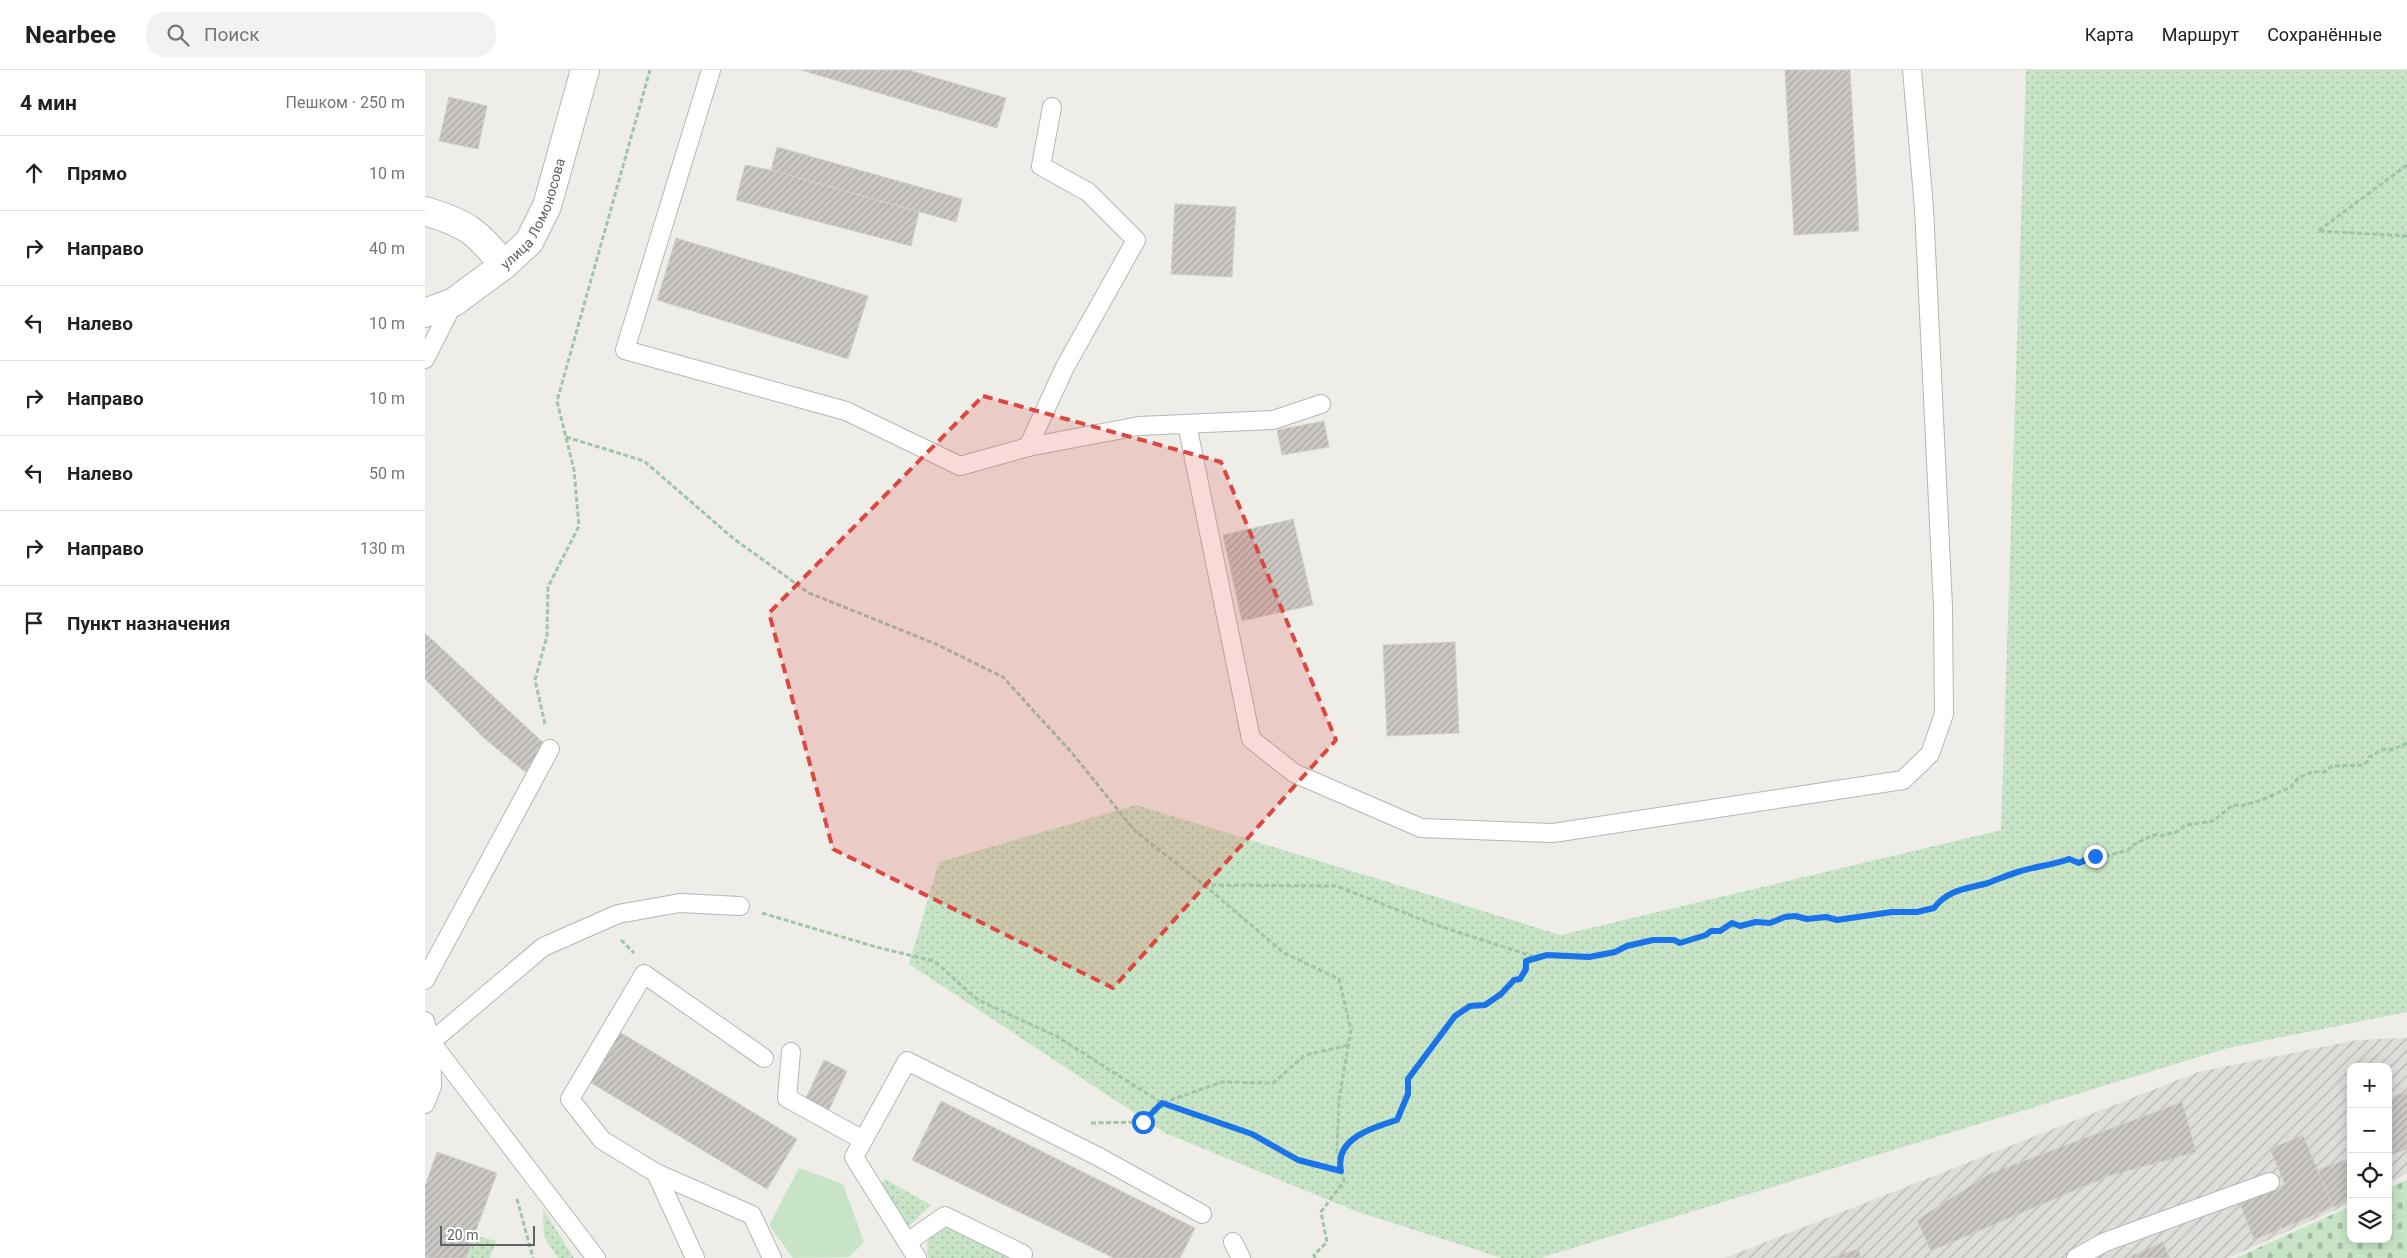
<!DOCTYPE html>
<html lang="ru">
<head>
<meta charset="utf-8">
<style>
	body { margin:0; font-family:Roboto,sans-serif; background:#f2f2f2; color:#202124 }
	.controls { position:absolute; right:15px; bottom:15px; display:grid; overflow:hidden; border-radius:10px; box-shadow:0 2px 12px #0003 }
	.controls button { width:45px; height:45px; display:grid; place-items:center; padding:0; border:0; border-bottom:1px solid #e0e0e0; background:#fff; color:#202124; font:25px sans-serif }
	.scale { position:absolute; left:15px; bottom:12px; width:95px; box-sizing:border-box; padding-left:5px; border:2px solid #5f6266; border-top:0; font-size:14px; line-height:18px; white-space:nowrap; color:#5f6266; -webkit-text-stroke:4px #fff; paint-order:stroke }
	.stop { position:absolute; width:15px; height:15px; margin:-11px; border:4px solid #1a73e8; border-radius:50%; background:#fff }
	.stop.end { background:#1a73e8; border-color:#fff; box-shadow:0 1px 5px #0008 }
	.list { margin:0; padding:0; list-style:none }
	h2 { display:flex; justify-content:space-between; align-items:center; height:65px; margin:0; padding:0 20px; font-size:21px }
	h2 small { font-size:16px; font-weight:400; color:#757577 }
	.list li { display:grid; grid-template-columns:32px 1fr auto; gap:15px; align-items:center; box-sizing:border-box; height:75px; padding:0 20px; border-top:1px solid #e0e0e0 }
	.list b { display:block; font-size:19px; white-space:nowrap }
	.list em { font-size:16px; font-style:normal; color:#757577 }
	.icon { flex:none; width:28px; height:28px; fill:none; stroke:currentColor; stroke-width:2; stroke-linecap:round; stroke-linejoin:round }
	.map { position:relative; flex:none; width:1982px; height:1188px; overflow:hidden }
	header { display:flex; align-items:center; gap:30px; box-sizing:border-box; height:70px; padding:0 25px; background:#fff; border-bottom:1px solid #e0e0e0 }
	header strong { font-size:24px }
	nav { display:flex; gap:28px; margin-inline-start:auto; font-size:18px }
	.search { width:350px; height:45px; background:#f2f2f2; display:flex; align-items:center; gap:12px; box-sizing:border-box; padding:0 18px; border-radius:20px; color:#757577; font-size:19px }
	main { display:flex }
	aside { flex:1; background:#fff }
	.map>svg:first-child { display:block }
	.industrial { fill:url(#industrial-furrows) }
	.grass { fill:url(#grass-dots) }
	.cemetery { fill:url(#cemetery-stones) }
	.green { fill:#c7e5c6 }
	.building { fill:url(#building-hatch); stroke:#d4cfc6 }
	.lines { fill:none; stroke-linecap:round; stroke-linejoin:round }
	.lane-casing { stroke:#b4b7ba; stroke-width:20 }
	.street-casing { stroke:#b4b7ba; stroke-width:30 }
	.secondary-casing { stroke:#b3b6ba; stroke-width:30 }
	.path { stroke:#a0c5a9; stroke-width:3; stroke-dasharray:5 2.5; stroke-linecap:butt }
	.lane { stroke:#fff; stroke-width:18 }
	.street { stroke:#fff; stroke-width:28 }
	.secondary { stroke:#fff; stroke-width:28 }
	.route { stroke:#1a73e8; stroke-width:6 }
	.marked { fill:#dc4841; fill-opacity:0.2; stroke:#dc4841; stroke-width:4; stroke-dasharray:10 6; stroke-linejoin:round }
	.labels { text-anchor:middle; dominant-baseline:central; stroke-width:4; stroke-linejoin:round; paint-order:stroke }
	.street-label { font-size:14px; fill:#5f6266; stroke:#fff }
</style>
</head>
<body>
<header>
<strong>Nearbee</strong>
<div class="search"><svg class="icon" aria-label="search" viewBox="0 0 24 24"><circle cx="10" cy="10" r="6"/><path d="M15 15l6 6"/></svg>Поиск</div>
<nav><a>Карта</a><a>Маршрут</a><a>Сохранённые</a></nav>
</header>
<main>
<aside>
<h2>4 мин<small>Пешком · 250 m</small></h2>
<ul class="list">
<li><svg class="icon" aria-label="ahead" viewBox="0 0 24 24"><path d="M12 20V5M6 11l6-6 6 6"/></svg><div><b>Прямо</b></div><em>10 m</em></li>
<li><svg class="icon" aria-label="right" viewBox="0 0 24 24"><path d="M7 20v-9h11M14 6l5 5-5 5"/></svg><div><b>Направо</b></div><em>40 m</em></li>
<li><svg class="icon" aria-label="left" viewBox="0 0 24 24"><path d="M17 20v-9H6M10 6l-5 5 5 5"/></svg><div><b>Налево</b></div><em>10 m</em></li>
<li><svg class="icon" aria-label="right" viewBox="0 0 24 24"><path d="M7 20v-9h11M14 6l5 5-5 5"/></svg><div><b>Направо</b></div><em>10 m</em></li>
<li><svg class="icon" aria-label="left" viewBox="0 0 24 24"><path d="M17 20v-9H6M10 6l-5 5 5 5"/></svg><div><b>Налево</b></div><em>50 m</em></li>
<li><svg class="icon" aria-label="right" viewBox="0 0 24 24"><path d="M7 20v-9h11M14 6l5 5-5 5"/></svg><div><b>Направо</b></div><em>130 m</em></li>
<li><svg class="icon" aria-label="arrive" viewBox="0 0 24 24"><path d="M6 21V4h12l-3 4 3 4H6"/></svg><div><b>Пункт назначения</b></div></li>
</ul>
</aside>
<div class="map">
<svg width="1982" height="1188" viewBox="0 0 1982 1188">
	<defs>
		<pattern id="industrial-furrows" width="10" height="10" patternUnits="userSpaceOnUse" patternTransform="scale(1.25)"><rect width="10" height="10" fill="#deddd9"/><path d="M-1 1l2-2M0 10L10 0M9 11l2-2" fill="none" stroke="#b7b7b4"/></pattern>
		<pattern id="grass-dots" width="8" height="8" patternUnits="userSpaceOnUse" patternTransform="scale(1.25)"><rect width="8" height="8" fill="#c7e5c6"/><path d="M2 2h.1M6 6h.1" fill="none" stroke="#a5bda5" stroke-width="1.8" stroke-linecap="round"/></pattern>
		<pattern id="cemetery-stones" width="16" height="16" patternUnits="userSpaceOnUse" patternTransform="scale(1.25)"><rect width="16" height="16" fill="#c7e5c6"/><path d="M2 7V4a2 2 0 0 1 4 0v3zM10 15v-3a2 2 0 0 1 4 0v3z" fill="#a5bda5"/></pattern>
		<pattern id="building-hatch" width="6" height="6" patternUnits="userSpaceOnUse" patternTransform="scale(1.25)"><rect width="6" height="6" fill="#cbc8c4"/><path d="M-1 1l2-2M0 6l6-6M5 7l2-2" fill="none" stroke="#a8a6a3"/></pattern>
	</defs>
	<rect width="100%" height="100%" fill="#efede7"/>
	<!-- industrial -->
	<polygon class="industrial" points="1982,968 1982,1103 1963,1114 1963,997 1926,997 1926,1133 1803,1188 1300,1188 1773,1002 1932,970"/>
	<!-- grass -->
	<g class="grass">
		<polygon points="1601,0 1982,0 1982,942 1803,978 1115,1188 1077,1188 933,1142 740,1063 484,894 514,792 711,735 1136,865 1576,760"/>
		<polygon points="460,1109 506,1135 481,1159 454,1116"/>
		<polygon points="118,1139 149,1188 133,1188 119,1167"/>
		<polygon points="520,1157 583,1186 581,1188 503,1188 502,1174 507,1162"/>
		<polygon points="49,1165 71,1171 65,1188 41,1188"/>
	</g>
	<!-- cemetery -->
	<polygon class="cemetery" points="1982,1110 1982,1188 1811,1188 1926,1136 1926,1169 1963,1169 1963,1118"/>
	<!-- green -->
	<polygon class="green" points="374,1098 418,1114 439,1172 424,1187 368,1188 344,1155"/>
	<!-- building -->
	<g class="building">
		<polygon points="376,0 483,0 581,28 572,58"/>
		<polygon points="1360,0 1425,0 1434,161 1369,165"/>
		<polygon points="24,27 62,36 53,79 14,71"/>
		<polygon points="352,77 537,129 531,152 346,100"/>
		<polygon points="320,95 346,100 494,142 486,176 311,130"/>
		<polygon points="750,134 811,137 807,207 746,204"/>
		<polygon points="251,168 443,226 423,289 232,230"/>
		<polygon points="899,351 904,377 857,385 852,360"/>
		<polygon points="868,449 888,535 817,551 798,465"/>
		<polygon points="0,563 125,679 100,702 59,668 0,609"/>
		<polygon points="1030,572 1034,663 962,666 958,575"/>
		<polygon points="188,958 372,1069 342,1119 158,1008"/>
		<polygon points="399,990 422,1001 404,1040 380,1030"/>
		<polygon points="1982,1021 1982,1079 1963,1086 1963,1029"/>
		<polygon points="516,1031 770,1158 755,1188 689,1188 487,1090"/>
		<polygon points="1757,1032 1771,1082 1684,1106 1506,1181 1492,1150 1564,1104"/>
		<polygon points="1878,1065 1908,1137 1829,1170 1815,1134 1860,1115 1845,1079"/>
		<polygon points="12,1082 72,1103 41,1188 0,1188 0,1116"/>
		<polygon points="1923,1089 1926,1096 1926,1129 1908,1137 1893,1100"/>
		<polygon points="1738,1172 1745,1188 1702,1188"/>
		<polygon points="1433,1179 1436,1188 1405,1188"/>
	</g>
	<g class="lines">
		<!-- lane casing -->
		<g class="lane-casing">
			<g id="lane">
				<polyline points="286,0 200,280 421,341 535,396 603,377 640,297 711,170 663,122 616,96 627,37"/>
				<polyline points="0,289 29,232"/>
				<polyline points="762,354 826,669 869,703 996,758 1128,763 1478,710 1505,684 1519,644 1518,537 1499,138 1487,0"/>
				<polyline points="603,377 714,356 848,350 896,334"/>
				<polyline points="0,910 125,679"/>
				<polyline points="0,951 6,972 7,1016 0,1034"/>
				<polyline points="366,982 362,1028 438,1070"/>
				<polyline points="231,1103 327,1145 347,1188"/>
				<polyline points="484,1171 520,1146 598,1184 594,1188"/>
				<polyline points="808,1172 816,1188"/>
				<polyline points="171,1188 6,972 118,877 193,844 255,833 315,836"/>
				<polyline points="270,1188 231,1103 177,1070 145,1029 219,904 339,988"/>
				<polyline points="492,1188 429,1087 482,991 674,1087 777,1144"/>
				<polyline points="1651,1188 1680,1172 1845,1112"/>
			</g>
		</g>
		<!-- street casing -->
		<g class="street-casing">
			<path id="street" d="M0,141C43,154 51,161 79,195"/>
		</g>
		<!-- secondary casing -->
		<g class="secondary-casing">
			<g id="secondary">
				<path id="s1" d="M0,243L29,232L79,195L104,172L122,136L160,0"/>
			</g>
		</g>
		<!-- path -->
		<g class="path">
			<polyline points="1982,95 1893,161 1982,166"/>
			<polyline points="141,367 219,391 309,469 384,523 511,574 578,607 647,683 710,761 779,815 912,816 1008,854 1113,888"/>
			<polyline points="120,654 110,610 122,566 123,517 154,456 149,400 132,331 225,0"/>
			<polyline points="779,815 859,883 914,909 926,960 914,1030 912,1082 919,1111 896,1142 902,1172 889,1185 890,1188"/>
			<polyline points="337,843 451,877 509,891 553,930 631,966 737,1033 797,1012 848,1013 880,985 924,975"/>
			<polyline points="196,870 209,883"/>
			<polyline points="666,1053 718,1052 737,1033 827,1064 873,1090 916,1101"/>
			<path d="M914,1090L922,1072L944,1058L972,1050L983,1024V1009L1030,946L1045,936L1060,935L1076,924L1089,909H1095L1101,899V891C1108,890 1116,886 1123,885C1137,884 1152,888 1166,887C1194,884 1227,860 1255,873L1281,865L1286,861H1295L1307,853L1315,856L1331,852L1345,853L1360,847L1370,846L1382,849L1401,847L1412,850L1467,842H1492L1509,838C1523,819 1542,819 1563,813C1574,810 1585,804 1596,801C1612,796 1629,795 1645,789L1654,793L1670,786L1679,787L1703,780L1708,775L1728,765L1735,766L1751,762L1761,755L1788,751L1808,735L1815,736L1834,731L1866,717L1873,708L1887,702H1899L1907,696L1936,695L1942,692L1944,687L1959,679L1967,680L1982,673"/>
			<polyline points="92,1129 108,1188"/>
		</g>
		<!-- lane -->
		<use href="#lane" class="lane"/>
		<!-- street -->
		<use href="#street" class="street"/>
		<!-- secondary -->
		<use href="#secondary" class="secondary"/>
	</g>
	<g class="lines">
		<!-- route -->
		<path class="route" d="M718,1052L737,1033L827,1064L873,1090L916,1101C909,1068 948,1058 972,1050L983,1024V1009L1030,946L1045,936L1060,935L1076,924L1089,910L1095,909L1101,899V891L1122,885L1164,887L1190,882L1202,876L1228,870H1249L1255,873L1281,865L1286,861H1295L1307,853L1315,856L1331,852L1345,853L1360,847L1370,846L1382,849L1401,847L1412,850L1467,842H1492L1509,838C1523,819 1542,819 1563,813C1574,809 1585,804 1596,801C1612,796 1629,795 1644,789L1654,793L1670,786"/>
	</g>
	<!-- marked area -->
	<path class="marked" d="M558,326L796,392L911,670L688,918L408,779L344,543Z"/>
	<g class="labels">
		<!-- street labels -->
		<g class="street-label">
			<text stroke="none"><textPath href="#s1" startOffset="154">улица Ломоносова</textPath></text>
		</g>
	</g>
</svg>
<div class="controls">
<button>+</button>
<button>−</button>
<button><svg class="icon" aria-label="locate" viewBox="0 0 24 24"><circle cx="12" cy="12" r="6"/><path d="M12 2v4M12 18v4M2 12h4M18 12h4"/></svg></button>
<button><svg class="icon" aria-label="layers" viewBox="0 0 24 24"><path d="M12 4l9 5-9 5-9-5zM3 14l9 5 9-5"/></svg></button>
</div>
<div class="scale">20 m</div>
<div class="stop" style="left:718px;top:1052px"></div>
<div class="stop end" style="left:1670px;top:786px"></div>
</div>
</main>
</body>
</html>
